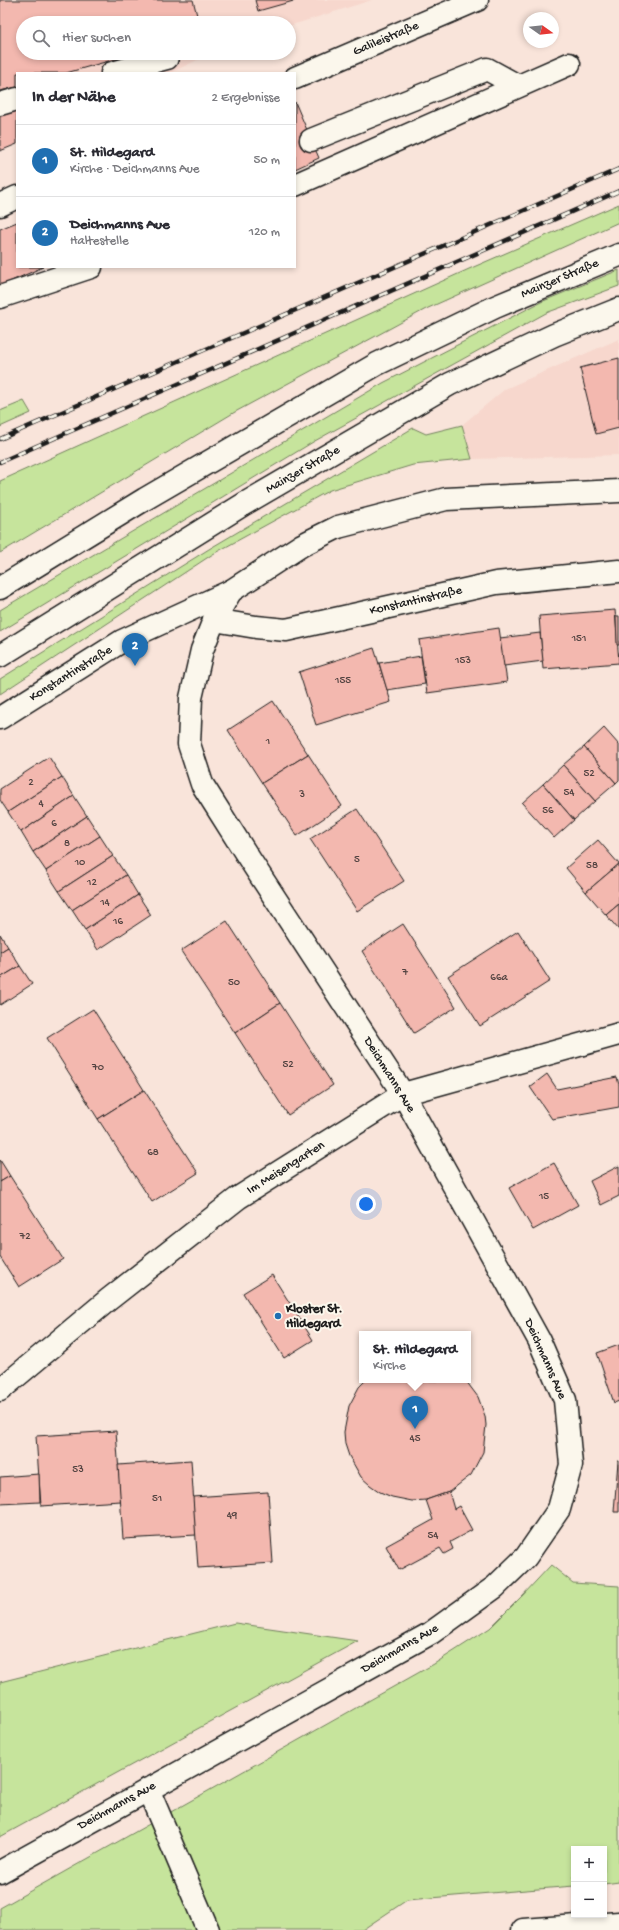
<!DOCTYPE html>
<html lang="de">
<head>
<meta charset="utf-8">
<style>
	body { margin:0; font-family:"Gochi Hand",sans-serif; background:#f7f7f7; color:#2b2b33 }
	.controls { position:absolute; right:12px; bottom:12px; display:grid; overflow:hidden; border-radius:0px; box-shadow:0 2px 6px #0003 }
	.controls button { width:36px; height:36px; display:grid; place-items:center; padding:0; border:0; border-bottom:1px solid #e1e1e2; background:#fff; color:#2b2b33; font:20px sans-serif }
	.compass { position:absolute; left:523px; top:12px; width:36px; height:36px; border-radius:50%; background:#fff; box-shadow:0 2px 6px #0003; rotate:105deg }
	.you { position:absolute; left:366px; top:1204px; width:14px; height:14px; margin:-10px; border:3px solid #fff; border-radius:50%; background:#1a73e8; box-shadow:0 0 0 6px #1a73e833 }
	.badge { display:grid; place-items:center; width:26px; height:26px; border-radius:50%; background:#1f6fb2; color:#fff; font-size:13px; font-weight:700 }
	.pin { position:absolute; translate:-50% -33px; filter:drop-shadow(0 1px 2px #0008) }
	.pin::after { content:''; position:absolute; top:21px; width:14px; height:12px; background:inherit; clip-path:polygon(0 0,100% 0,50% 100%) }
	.popup { position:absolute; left:359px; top:1331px; width:112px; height:52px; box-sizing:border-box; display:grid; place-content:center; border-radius:0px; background:#fff; filter:drop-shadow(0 1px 3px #0005); font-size:13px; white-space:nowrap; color:#7c7c81 }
	.popup b { font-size:15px; color:#2b2b33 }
	.popup::after { content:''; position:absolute; left:50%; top:100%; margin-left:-8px; border:8px solid transparent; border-top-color:#fff }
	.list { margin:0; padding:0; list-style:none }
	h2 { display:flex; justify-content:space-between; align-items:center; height:52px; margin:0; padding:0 16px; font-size:17px }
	h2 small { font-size:13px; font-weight:400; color:#7c7c81 }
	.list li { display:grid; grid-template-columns:26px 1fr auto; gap:12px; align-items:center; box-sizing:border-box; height:72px; padding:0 16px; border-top:1px solid #e1e1e2 }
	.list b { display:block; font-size:15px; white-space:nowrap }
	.list p { margin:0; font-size:13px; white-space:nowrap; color:#7c7c81 }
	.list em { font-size:13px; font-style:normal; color:#7c7c81 }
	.icon { flex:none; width:22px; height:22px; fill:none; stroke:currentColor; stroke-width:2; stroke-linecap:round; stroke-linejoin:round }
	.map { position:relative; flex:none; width:619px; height:1930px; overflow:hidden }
	.search { position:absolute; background:#fff; box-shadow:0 2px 6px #0003; left:16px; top:16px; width:280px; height:44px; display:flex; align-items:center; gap:10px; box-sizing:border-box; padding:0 14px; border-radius:22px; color:#7c7c81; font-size:15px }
	.panel { position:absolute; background:#fff; box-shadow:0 2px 6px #0003; left:16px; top:72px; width:280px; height:196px; border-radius:0px }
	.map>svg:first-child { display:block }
	.built { fill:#f7d7cd }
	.green { fill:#c6e49c; stroke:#71805c }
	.building { fill:#f3b8af; stroke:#1c1c1c }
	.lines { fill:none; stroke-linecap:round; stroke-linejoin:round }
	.minor-casing { stroke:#1c1c1c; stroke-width:25 }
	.major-casing { stroke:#1c1c1c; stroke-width:25 }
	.minor { stroke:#fbf7ec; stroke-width:22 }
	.major { stroke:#fbf7ec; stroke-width:22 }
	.rail-casing { stroke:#1c1c1c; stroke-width:4.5 }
	.rail { stroke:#fbf7ec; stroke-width:3; stroke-dasharray:9; stroke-linecap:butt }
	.poi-dot { fill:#1f6fb2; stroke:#fbf7ec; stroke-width:1.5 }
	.labels { text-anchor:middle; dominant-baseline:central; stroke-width:4; stroke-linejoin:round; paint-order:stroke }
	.number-label { font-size:11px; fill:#524341 }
	.street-label { font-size:13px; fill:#1c1c1c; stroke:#fbf7ec }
	.poi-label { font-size:13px; font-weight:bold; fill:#1c1c1c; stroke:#fbf7ec; text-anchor:start }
</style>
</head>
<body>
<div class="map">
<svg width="619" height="1930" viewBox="0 0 619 1930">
	<rect width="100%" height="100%" fill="#f9e4da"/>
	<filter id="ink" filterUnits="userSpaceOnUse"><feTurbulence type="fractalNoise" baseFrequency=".025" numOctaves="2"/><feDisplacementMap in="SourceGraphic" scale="8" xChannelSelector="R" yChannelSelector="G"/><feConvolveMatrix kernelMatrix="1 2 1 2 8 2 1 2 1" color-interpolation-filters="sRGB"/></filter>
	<g filter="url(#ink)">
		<!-- built -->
		<g class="built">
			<polygon points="0,0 372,0 289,26 289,23 23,23 23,53 212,53 170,73 17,73 17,144 0,151"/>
			<polygon points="619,339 619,455 472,459 462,425 505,389"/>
		</g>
		<!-- green -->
		<g class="green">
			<polygon points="619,204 619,222 426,309 235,412 0,553 0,481 469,269"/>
			<polygon points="619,270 619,286 546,313 313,442 0,632 0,610 383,383 541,302"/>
			<polygon points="24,401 31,413 0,427 0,411"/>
			<polygon points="462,425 472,459 413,465 330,490 213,554 0,694 0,679 209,549 413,428 426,434"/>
			<polygon points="551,1565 573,1583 619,1586 619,1882 604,1884 604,1849 574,1849 574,1886 407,1900 362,1930 0,1930 0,1908 434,1664 490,1628 523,1595"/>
			<polygon points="235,1623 358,1641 0,1837 0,1682"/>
		</g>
		<!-- building -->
		<g class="building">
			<polygon points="0,0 193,0 199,23 23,23 23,53 137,53 66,73 17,73 17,87 0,91"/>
			<polygon points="255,0 297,0 258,11"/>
			<polygon points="295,102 319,158 295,169"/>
			<polygon points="17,111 17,144 0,151 0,116"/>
			<polygon points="17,222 17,267 43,267 0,286 0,229"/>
			<polygon points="619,358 619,428 596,434 580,368"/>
			<polygon points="615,610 619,663 543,669 539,616"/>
			<polygon points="616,616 619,616 619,645 617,645"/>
			<polygon points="499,628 507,682 427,693 419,640"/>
			<polygon points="540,633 543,661 504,666 500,638"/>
			<polygon points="374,648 391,702 316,725 299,672"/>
			<polygon points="421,656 425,684 387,690 379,663"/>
			<polygon points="273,701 308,754 262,783 228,730"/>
			<polygon points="604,728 619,745 619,780 616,783 584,747"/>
			<polygon points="584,747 616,783 595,801 563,765"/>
			<polygon points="308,754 342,806 297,836 262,783"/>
			<polygon points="49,757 62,777 8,812 0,800 0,789"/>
			<polygon points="563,765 595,801 574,820 543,784"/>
			<polygon points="62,777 74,796 21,832 8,812"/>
			<polygon points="543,784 574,820 554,838 522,803"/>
			<polygon points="74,796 87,816 33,852 21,832"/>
			<polygon points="357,809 404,881 357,911 310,839"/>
			<polygon points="87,816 100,836 46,871 33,852"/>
			<polygon points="100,836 113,856 59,891 46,871"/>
			<polygon points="598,840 619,864 586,892 566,868"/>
			<polygon points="113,856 126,875 72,910 59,891"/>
			<polygon points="619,864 619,904 606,915 586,892"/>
			<polygon points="126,875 138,895 85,930 72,910"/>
			<polygon points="138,895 151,915 98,950 85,930"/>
			<polygon points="619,904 619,930 606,915"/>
			<polygon points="227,921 280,1003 235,1033 181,951"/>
			<polygon points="403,924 456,1007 414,1033 362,951"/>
			<polygon points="518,931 550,981 480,1026 448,976"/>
			<polygon points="0,934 8,947 0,952"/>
			<polygon points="8,947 20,966 0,978 0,952"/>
			<polygon points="20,966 32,984 0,1005 0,978"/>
			<polygon points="280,1003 333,1085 288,1115 235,1033"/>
			<polygon points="93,1009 144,1090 98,1119 47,1038"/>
			<polygon points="547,1074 557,1089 617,1077 619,1085 619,1107 552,1119 530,1087"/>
			<polygon points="144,1090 198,1173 152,1202 98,1119"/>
			<polygon points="0,1160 10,1176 0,1182"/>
			<polygon points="554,1163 578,1205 533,1230 509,1188"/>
			<polygon points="619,1166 619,1196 601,1205 590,1181"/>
			<polygon points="10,1176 63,1259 19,1287 0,1257 0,1182"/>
			<polygon points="272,1275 313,1340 284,1358 243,1293"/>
			<polygon points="619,1345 619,1401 614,1403 597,1353"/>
			<polygon points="366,1380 466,1381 478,1397 485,1416 486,1425 483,1452 471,1475 449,1492 426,1500 412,1501 392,1497 380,1492 370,1485 361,1477 349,1456 345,1444 344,1432 349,1406 359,1387"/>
			<polygon points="116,1431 121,1501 41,1506 36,1436"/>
			<polygon points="191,1460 196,1535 123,1539 118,1465"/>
			<polygon points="618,1461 619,1461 619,1512 614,1512"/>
			<polygon points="39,1474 40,1502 0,1504 0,1477"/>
			<polygon points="268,1492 273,1563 198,1568 193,1497"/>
			<polygon points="449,1492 454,1509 459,1506 472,1530 450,1542 453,1549 444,1554 440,1548 399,1570 386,1546 433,1520 426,1500"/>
		</g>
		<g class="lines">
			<!-- minor casing -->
			<g class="minor-casing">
				<g id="minor">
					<polyline points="112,73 167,58"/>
					<polyline points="295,78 477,0"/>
					<polyline points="0,104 17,99"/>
					<polyline points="311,140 487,69 518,86"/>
					<polyline points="295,185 569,64"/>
					<polyline points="0,205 17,197"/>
					<polyline points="0,297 91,267"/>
					<polyline points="214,620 256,627 286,630 496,583 619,571"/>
					<polyline points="0,718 122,641 231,591 302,545 338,527 446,499 619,491"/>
					<polyline points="0,1390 108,1300 238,1198 403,1094 619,1034"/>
					<polyline points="148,1789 208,1930"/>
					<polyline points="0,1872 431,1633 495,1587 526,1557 559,1509 571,1465 565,1400 539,1340 403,1094 250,860 202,784 189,744 191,698 202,650 214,620 231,591"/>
					<polyline points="523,1930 619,1923"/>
				</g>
			</g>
			<!-- major casing -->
			<g class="major-casing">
				<g id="major">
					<polyline points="0,588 145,499 377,364 495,307 619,255"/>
					<polyline points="0,656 244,504 450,384 554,335 619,309"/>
				</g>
			</g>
			<!-- minor -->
			<use href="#minor" class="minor"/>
			<!-- major -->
			<use href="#major" class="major"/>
			<!-- rail casing -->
			<g class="rail-casing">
				<g id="rail">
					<polyline points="0,439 619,169"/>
					<polyline points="0,462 619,191"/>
				</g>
			</g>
			<!-- rail -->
			<use href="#rail" class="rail"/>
		</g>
	</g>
	<!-- markers -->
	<circle class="poi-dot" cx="278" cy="1316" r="4"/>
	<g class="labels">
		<!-- number labels -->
		<g class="number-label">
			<text x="579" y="639">151</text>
			<text x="463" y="661">153</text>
			<text x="343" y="681">155</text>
			<text x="268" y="742">1</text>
			<text x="589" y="774">52</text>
			<text x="31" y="783">2</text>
			<text x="569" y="793">54</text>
			<text x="302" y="795">3</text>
			<text x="41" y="804">4</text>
			<text x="548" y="811">56</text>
			<text x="54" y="824">6</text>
			<text x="67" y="844">8</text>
			<text x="357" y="860">5</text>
			<text x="80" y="863">10</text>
			<text x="592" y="866">58</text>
			<text x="92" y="883">12</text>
			<text x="105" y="903">14</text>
			<text x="118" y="922">16</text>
			<text x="405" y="973">7</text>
			<text x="499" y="978">66a</text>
			<text x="234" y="983">50</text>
			<text x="288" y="1065">52</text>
			<text x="98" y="1068">70</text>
			<text x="153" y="1153">68</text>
			<text x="544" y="1197">15</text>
			<text x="25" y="1237">72</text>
			<text x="415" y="1439">45</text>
			<text x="78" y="1470">53</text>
			<text x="157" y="1499">51</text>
			<text x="232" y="1516">49</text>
			<text x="433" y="1536">54</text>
		</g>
		<!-- street labels -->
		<g class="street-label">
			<text transform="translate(386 39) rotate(-23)">Galileistraße</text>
			<text transform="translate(560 279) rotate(-23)">Mainzer Straße</text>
			<text transform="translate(303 470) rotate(-30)">Mainzer Straße</text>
			<text transform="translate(416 601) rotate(-13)">Konstantinstraße</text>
			<text transform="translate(71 674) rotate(-32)">Konstantinstraße</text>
			<text transform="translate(389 1075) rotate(58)">Deichmanns Aue</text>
			<text transform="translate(286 1168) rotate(-32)">Im Meisengarten</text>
			<text transform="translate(545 1359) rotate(66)">Deichmanns Aue</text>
			<text transform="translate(400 1649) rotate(-30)">Deichmanns Aue</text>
			<text transform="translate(117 1806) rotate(-29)">Deichmanns Aue</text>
		</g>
		<!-- poi labels -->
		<g class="poi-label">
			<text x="286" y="1309">Kloster St.<tspan x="286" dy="15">Hildegard</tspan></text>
		</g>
	</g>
</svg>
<div class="controls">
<button>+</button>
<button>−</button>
</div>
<svg class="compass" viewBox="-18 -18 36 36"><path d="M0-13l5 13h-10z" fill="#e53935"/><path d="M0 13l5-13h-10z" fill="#7c7c81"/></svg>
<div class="you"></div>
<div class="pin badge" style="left:415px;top:1429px">1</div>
<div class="popup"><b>St. Hildegard</b>Kirche</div>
<div class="pin badge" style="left:135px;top:666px">2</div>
<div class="search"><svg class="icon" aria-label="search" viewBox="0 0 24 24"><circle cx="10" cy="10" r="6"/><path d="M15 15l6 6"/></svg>Hier suchen</div>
<section class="panel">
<h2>In der Nähe<small>2 Ergebnisse</small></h2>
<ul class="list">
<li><span class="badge">1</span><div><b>St. Hildegard</b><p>Kirche · Deichmanns Aue</p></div><em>50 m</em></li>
<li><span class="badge">2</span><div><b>Deichmanns Aue</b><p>Haltestelle</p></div><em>120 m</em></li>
</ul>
</section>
</div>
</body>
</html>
